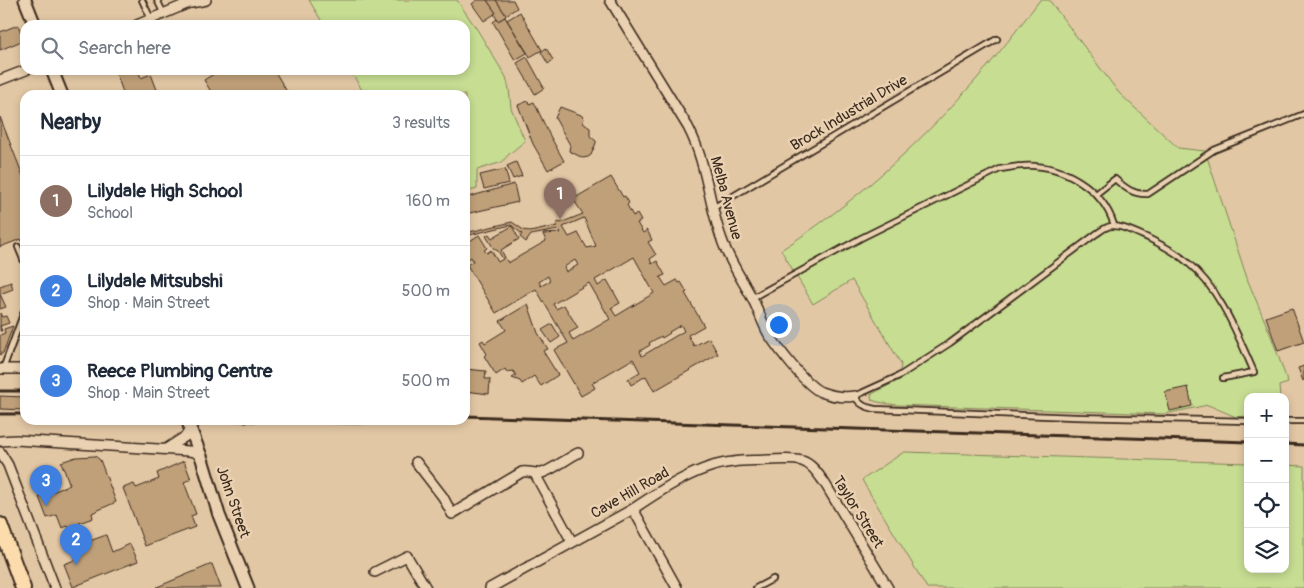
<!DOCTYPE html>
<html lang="en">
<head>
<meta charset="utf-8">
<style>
	body { margin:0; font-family:Pangolin,sans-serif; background:#f2f2f3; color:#1f2937 }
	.controls { position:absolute; right:15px; bottom:15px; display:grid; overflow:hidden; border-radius:10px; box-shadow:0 2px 8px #0003 }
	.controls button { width:45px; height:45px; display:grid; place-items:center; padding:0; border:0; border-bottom:1px solid #e0e1e3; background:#fff; color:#1f2937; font:25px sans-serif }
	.you { position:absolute; left:778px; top:324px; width:18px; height:18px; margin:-12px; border:4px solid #fff; border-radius:50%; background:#1a73e8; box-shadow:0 0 0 8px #1a73e833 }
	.badge { display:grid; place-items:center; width:32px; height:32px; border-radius:50%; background:#111827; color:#fff; font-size:16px; font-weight:700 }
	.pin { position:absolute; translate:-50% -41px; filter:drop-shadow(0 1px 2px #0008) }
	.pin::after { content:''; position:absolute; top:26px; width:18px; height:15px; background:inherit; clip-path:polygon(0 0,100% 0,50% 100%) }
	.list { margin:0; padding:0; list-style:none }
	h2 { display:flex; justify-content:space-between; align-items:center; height:65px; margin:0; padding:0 20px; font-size:21px }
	h2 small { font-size:16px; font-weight:400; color:#747a83 }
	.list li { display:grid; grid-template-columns:32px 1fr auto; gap:15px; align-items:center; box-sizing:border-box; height:90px; padding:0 20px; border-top:1px solid #e0e1e3 }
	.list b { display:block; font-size:19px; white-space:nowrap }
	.list p { margin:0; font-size:16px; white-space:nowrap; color:#747a83 }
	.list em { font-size:16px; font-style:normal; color:#747a83 }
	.icon { flex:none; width:28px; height:28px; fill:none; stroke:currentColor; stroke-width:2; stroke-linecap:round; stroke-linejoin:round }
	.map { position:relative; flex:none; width:1304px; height:588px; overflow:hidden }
	.search { position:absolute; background:#fff; box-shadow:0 2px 8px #0003; left:20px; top:20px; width:450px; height:55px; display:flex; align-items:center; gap:12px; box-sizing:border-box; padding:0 18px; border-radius:15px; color:#747a83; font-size:19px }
	.panel { position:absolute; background:#fff; box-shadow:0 2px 8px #0003; left:20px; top:90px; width:450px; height:335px; border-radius:15px }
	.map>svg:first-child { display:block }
	.green { fill:#c6dd92; stroke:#808458 }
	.building { fill:#c0a079; stroke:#3b2a1e; fill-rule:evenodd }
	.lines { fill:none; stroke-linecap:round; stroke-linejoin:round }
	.secondary-tunnel { stroke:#c1a889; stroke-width:11; stroke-dasharray:11 5.5; stroke-linecap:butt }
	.service-casing { stroke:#3b2a1e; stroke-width:8 }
	.minor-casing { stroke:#3b2a1e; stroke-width:12 }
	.secondary-casing { stroke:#3b2a1e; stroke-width:15 }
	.trunk-casing { stroke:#3b2a1e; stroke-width:18 }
	.service { stroke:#e9d1b1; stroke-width:4.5 }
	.minor { stroke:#e9d1b1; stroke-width:9 }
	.secondary { stroke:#e9d1b1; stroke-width:11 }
	.trunk { stroke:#fcdcac; stroke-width:14 }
	.rail { stroke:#3b2a1e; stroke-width:3 }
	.labels { text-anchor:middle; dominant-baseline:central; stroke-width:5; stroke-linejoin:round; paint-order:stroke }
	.street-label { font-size:15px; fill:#3b2a1e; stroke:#e9d1b1 }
</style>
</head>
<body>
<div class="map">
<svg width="1304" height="588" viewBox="0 0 1304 588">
	<rect width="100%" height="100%" fill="#e2c7a4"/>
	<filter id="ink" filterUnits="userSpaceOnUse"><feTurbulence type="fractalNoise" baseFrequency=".02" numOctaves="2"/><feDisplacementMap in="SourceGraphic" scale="10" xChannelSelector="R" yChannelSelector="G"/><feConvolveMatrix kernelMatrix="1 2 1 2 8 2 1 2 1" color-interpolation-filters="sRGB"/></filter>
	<g filter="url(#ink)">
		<!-- green -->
		<g class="green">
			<polygon points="309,0 457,0 478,31 506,77 509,89 511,108 525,141 508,155 502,162 477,170 477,189 465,192 465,95 365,95 350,70 465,70 465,25 324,25"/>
			<path d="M1040,0H1049L1119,93L1178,148L1205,151L1248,281L1271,336L1288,383L1279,386L1280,397H1248V416L1236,417L1208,405L1165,414L896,405L878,402L872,400L871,398L872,394L899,380L901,364L852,280L813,304L781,250C853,204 916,147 973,83C997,57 1018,28 1040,0Z"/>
			<polygon points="904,452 1248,463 1248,569 1285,569 1285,465 1304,466 1304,588 927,588 862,480"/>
		</g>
		<!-- building -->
		<g class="building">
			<polygon points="477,0 487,0 496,13 484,21 472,4"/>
			<polygon points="487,0 496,0 506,15 505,17 498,21 494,14 496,13"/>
			<polygon points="496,0 513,0 517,8 506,15"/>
			<polygon points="520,12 542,50 530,57 507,20"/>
			<polygon points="505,17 527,53 515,60 493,22 497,19 498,21"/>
			<polygon points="18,25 24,40 0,50 0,32"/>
			<polygon points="546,48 553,60 548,64 541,52"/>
			<polygon points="527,57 544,88 535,94 517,63"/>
			<polygon points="115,70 138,70 141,78 151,74 159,95 124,95"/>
			<polygon points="220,70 274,70 289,95 213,95 204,80"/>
			<polygon points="528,101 529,104 534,102 549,134 564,161 548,170 533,144 518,105"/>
			<polygon points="560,107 581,115 584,118 583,123 590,128 590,136 596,141 596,143 591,155 588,157 583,158 569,151 570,145 555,118"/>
			<polygon points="0,117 25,181 25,250 21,239 0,247"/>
			<polygon points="516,162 522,176 513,179 507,166"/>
			<polygon points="505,169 509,183 484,189 480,175"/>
			<path d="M611,177L623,197L625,196L629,203L627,205L633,216L637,214L641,221L637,223L643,233L647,230L652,240L648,242L656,255L650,259L652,264L657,261L665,275L660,277L666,286L677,280L679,283L681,282L687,292L685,293L704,326L688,335L694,346L709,338L718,354L654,391L646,376L631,385L628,379L640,372L633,359L592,383L595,388L581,396L554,350L568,343L536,289L496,313L467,265L473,261L471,257L465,261V244L479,235L487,248L484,250L487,253L491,250L498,262L503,259L498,251L494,249L486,236L489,234L492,238L512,226L519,239L501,250L508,263L546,241L543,234L561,233L558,230L531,235L526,242L520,237L522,234L511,225L465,236V233L512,222L525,231L526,230L530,232L557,226L556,224L559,222L560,223L583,214L573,199ZM584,218L596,246L587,248L578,233L569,237L563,227ZM634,257L654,293L616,316L611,308L620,303L607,280L598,286L595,280ZM575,260L578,265L566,272L564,267ZM548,276L550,281L541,286L539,282ZM589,283L610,319L573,341L569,333L578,328L564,305L556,309L553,304ZM681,325L684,331L642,356L640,351L650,345L649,343L661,336L662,338L670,333L669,332Z"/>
			<polygon points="514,184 518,202 465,214 465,198"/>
			<polygon points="11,282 13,289 0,294 0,286"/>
			<polygon points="0,294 6,307 0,309"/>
			<polygon points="528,304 538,333 548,349 543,351 558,375 541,386 534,376 522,384 520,381 512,378 516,375 513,371 507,372 505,369 496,375 484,356 487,354 480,342 483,340 485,343 506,330 500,321"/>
			<polygon points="1292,308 1304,342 1278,351 1266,317"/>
			<polygon points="0,313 2,317 6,316 9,323 0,326 2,331 0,331"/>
			<polygon points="552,324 560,337 551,343 542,330"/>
			<polygon points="13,326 3,353 0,355 0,335 5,333 4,329"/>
			<polygon points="1304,366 1304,380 1303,381 1298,368"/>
			<polygon points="465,369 486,371 485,379 490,379 489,394 465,391"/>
			<polygon points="1188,387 1192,406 1170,411 1165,392"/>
			<polygon points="0,396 25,397 25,410 0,409"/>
			<polygon points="95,456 100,460 116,502 92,513 93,518 79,523 87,542 106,535 112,552 130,544 138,561 73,587 64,564 80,558 68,526 62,528 57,515 47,518 39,497 70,485 61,462 76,457"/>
			<polygon points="184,461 191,479 184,482 196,514 191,516 195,527 145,546 123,488 134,484 136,488 159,479 157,473"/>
			<polygon points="212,564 221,588 157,588 157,587"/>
		</g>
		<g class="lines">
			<!-- secondary-tunnel -->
			<polyline class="secondary-tunnel" points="194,420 196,425"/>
			<!-- service casing -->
			<g class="service-casing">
				<g id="service">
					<polyline points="142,0 151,19"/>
					<polyline points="157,0 164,14"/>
					<path d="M1096,194L1115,179C1125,188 1134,195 1148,194L1214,150L1304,114"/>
					<polyline points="713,208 997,39"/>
					<polyline points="18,247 25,264"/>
					<path d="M752,298L861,238L1000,169C1008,168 1016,166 1023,166C1062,164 1102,187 1114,225"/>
					<polyline points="3,369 25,309"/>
					<path d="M1223,378L1254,372C1237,334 1221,290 1187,262C1176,252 1162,245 1148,238C1139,234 1122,225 1112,226C1106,226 1101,231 1096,234L950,343L899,376L855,396C859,405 866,407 875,409L1075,417L1248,421"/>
					<polyline points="1285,421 1304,421"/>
					<polyline points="756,588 773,579"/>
				</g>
			</g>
			<!-- minor casing -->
			<g class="minor-casing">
				<g id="minor">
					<path d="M610,0L688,127C707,163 708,202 722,240C729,261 742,279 752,298C758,309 762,322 768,333C777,347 806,386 821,392C832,396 844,398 855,396"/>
					<polyline points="191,3 206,0"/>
					<polyline points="137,25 196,0"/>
					<polyline points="0,80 26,70"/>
					<polyline points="0,369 25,369"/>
					<polyline points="0,441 16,440 189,451 195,452 202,458"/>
					<polyline points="166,449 186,436 190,428"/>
					<polyline points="0,452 8,465 55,588"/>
					<path d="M416,462L443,497L452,514L522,472C529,471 535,474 542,473C552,470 568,458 578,453"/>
					<polyline points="535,474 572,542"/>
					<polyline points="633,509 677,588"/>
					<polyline points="375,572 407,556 426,588"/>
					<path d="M490,588L633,509C661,490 699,465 733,462C744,460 756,461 768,460C777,460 793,458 802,461C812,464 818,474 824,482L888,588"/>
				</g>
			</g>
			<!-- secondary casing -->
			<g class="secondary-casing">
				<g id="secondary">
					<polyline points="25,0 35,25"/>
					<polyline points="52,70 62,95"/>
					<polyline points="189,425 202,459 219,515 248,588"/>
				</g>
			</g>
			<!-- trunk casing -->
			<g class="trunk-casing">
				<polyline id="trunk" points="0,525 23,588"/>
			</g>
			<!-- service -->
			<use href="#service" class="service"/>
			<!-- minor -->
			<use href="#minor" class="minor"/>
			<!-- secondary -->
			<use href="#secondary" class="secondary"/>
			<!-- trunk -->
			<use href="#trunk" class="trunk"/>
			<!-- rail -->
			<g class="rail">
				<polyline points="0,391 25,391"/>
				<polyline points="0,414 25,414"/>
				<polyline points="465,416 1248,442"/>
				<polyline points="202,420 356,423 421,420"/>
				<polyline points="1285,444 1304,445"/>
			</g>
		</g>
	</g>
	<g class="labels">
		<!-- street labels -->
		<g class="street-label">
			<text transform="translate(849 113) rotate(-31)">Brock Industrial Drive</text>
			<text transform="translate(726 198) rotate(75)">Melba Avenue</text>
			<text transform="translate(630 493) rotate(-30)">Cave Hill Road</text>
			<text transform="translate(233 502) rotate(71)">John Street</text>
			<text transform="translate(858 512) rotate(58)">Taylor Street</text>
		</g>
	</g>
</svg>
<div class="controls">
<button>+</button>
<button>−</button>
<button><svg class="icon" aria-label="locate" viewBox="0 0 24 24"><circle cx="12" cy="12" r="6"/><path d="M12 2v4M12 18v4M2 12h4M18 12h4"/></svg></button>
<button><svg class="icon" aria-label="layers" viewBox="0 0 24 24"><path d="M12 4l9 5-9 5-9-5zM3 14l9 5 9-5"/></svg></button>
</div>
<div class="you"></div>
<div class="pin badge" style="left:560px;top:219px;background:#8d6e63">1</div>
<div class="pin badge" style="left:76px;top:565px;background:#3f7fe0">2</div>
<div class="pin badge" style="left:46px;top:506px;background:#3f7fe0">3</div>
<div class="search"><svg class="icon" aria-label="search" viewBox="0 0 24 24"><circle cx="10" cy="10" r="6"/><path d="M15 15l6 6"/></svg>Search here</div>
<section class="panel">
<h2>Nearby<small>3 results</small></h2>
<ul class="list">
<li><span class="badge" style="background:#8d6e63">1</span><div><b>Lilydale High School</b><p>School</p></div><em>160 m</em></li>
<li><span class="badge" style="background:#3f7fe0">2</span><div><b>Lilydale Mitsubshi</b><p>Shop · Main Street</p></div><em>500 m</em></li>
<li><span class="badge" style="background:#3f7fe0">3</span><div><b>Reece Plumbing Centre</b><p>Shop · Main Street</p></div><em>500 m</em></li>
</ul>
</section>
</div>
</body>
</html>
